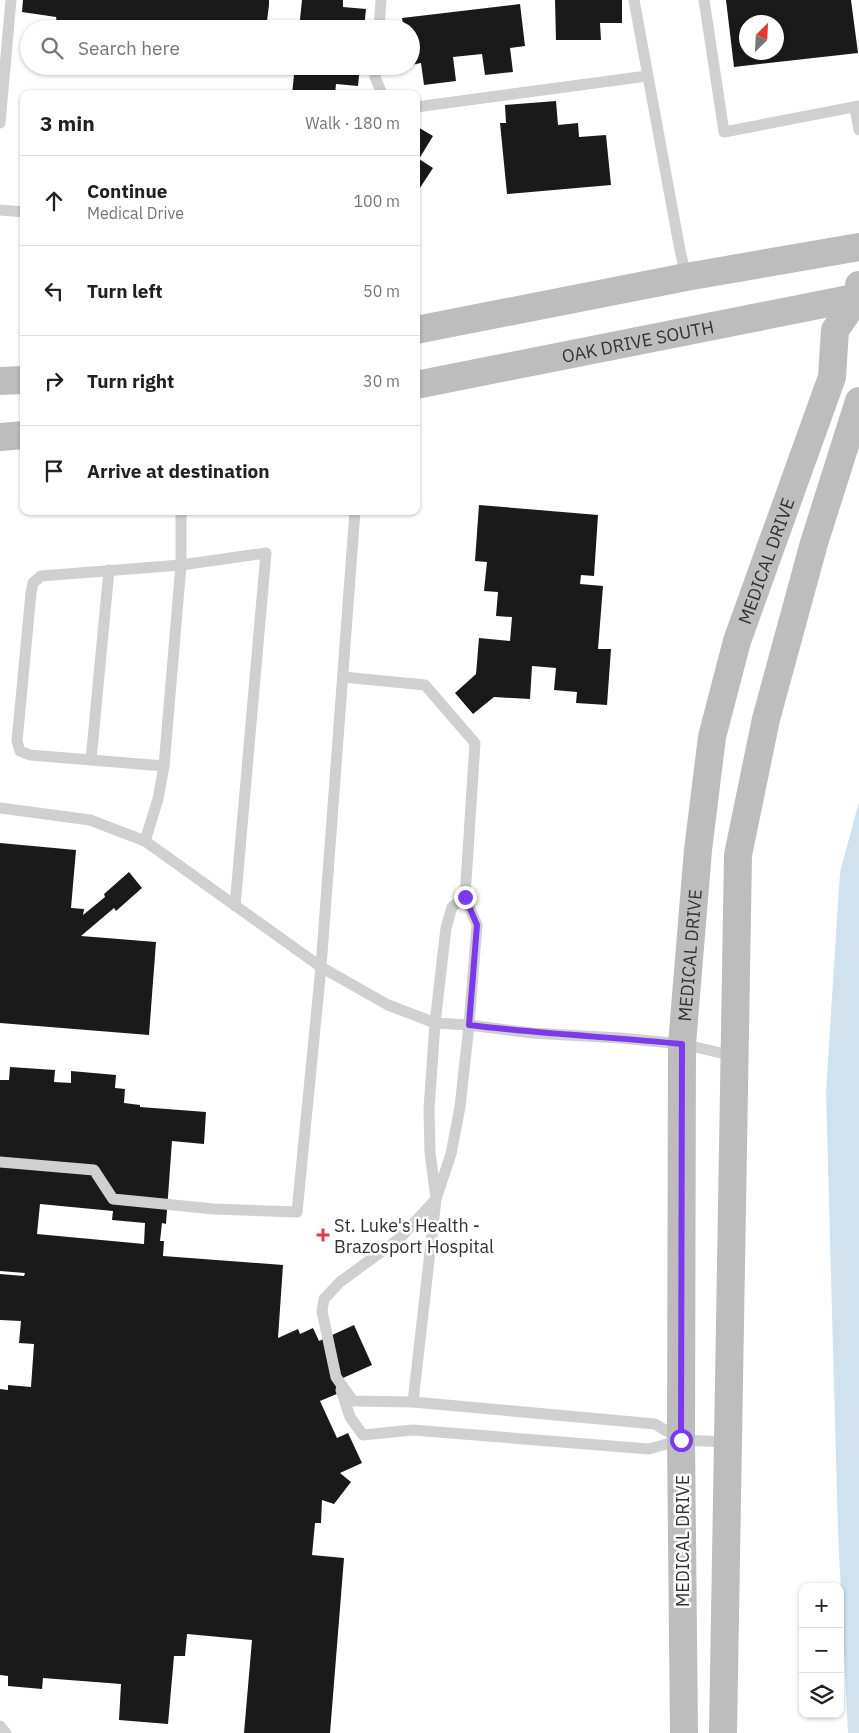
<!DOCTYPE html>
<html lang="en">
<head>
<meta charset="utf-8">
<style>
	body { margin:0; font-family:"IBM Plex Sans",sans-serif; background:#f6f6f6; color:#202124 }
	.controls { position:absolute; right:15px; bottom:15px; display:grid; overflow:hidden; border-radius:10px; box-shadow:0 1px 4px #0004 }
	.controls button { width:45px; height:45px; display:grid; place-items:center; padding:0; border:0; border-bottom:1px solid #e0e0e0; background:#fff; color:#202124; font:25px sans-serif }
	.compass { position:absolute; left:739px; top:15px; width:45px; height:45px; border-radius:50%; background:#fff; box-shadow:0 1px 4px #0004; rotate:24deg }
	.stop { position:absolute; width:15px; height:15px; margin:-11px; border:4px solid #7c3aed; border-radius:50%; background:#fff }
	.stop.end { background:#7c3aed; border-color:#fff; box-shadow:0 1px 5px #0008 }
	.list { margin:0; padding:0; list-style:none }
	h2 { display:flex; justify-content:space-between; align-items:center; height:65px; margin:0; padding:0 20px; font-size:21px }
	h2 small { font-size:16px; font-weight:400; color:#757577 }
	.list li { display:grid; grid-template-columns:32px 1fr auto; gap:15px; align-items:center; box-sizing:border-box; height:90px; padding:0 20px; border-top:1px solid #e0e0e0 }
	.list b { display:block; font-size:19px; white-space:nowrap }
	.list p { margin:0; font-size:16px; white-space:nowrap; color:#757577 }
	.list em { font-size:16px; font-style:normal; color:#757577 }
	.icon { flex:none; width:28px; height:28px; fill:none; stroke:currentColor; stroke-width:2; stroke-linecap:round; stroke-linejoin:round }
	.map { position:relative; flex:none; width:859px; height:1733px; overflow:hidden }
	.search { position:absolute; background:#fff; box-shadow:0 1px 4px #0004; left:20px; top:20px; width:400px; height:55px; display:flex; align-items:center; gap:12px; box-sizing:border-box; padding:0 18px; border-radius:28px; color:#757577; font-size:19px }
	.panel { position:absolute; background:#fff; box-shadow:0 1px 4px #0004; left:20px; top:90px; width:400px; height:425px; border-radius:10px }
	.map>svg:first-child { display:block }
	.water { fill:#cfe2ee }
	.building { fill:#1a1a1a; fill-rule:evenodd }
	.lines { fill:none; stroke-linecap:round; stroke-linejoin:round }
	.lane { stroke:#d0d0d0; stroke-width:11 }
	.secondary { stroke:#bdbdbd; stroke-width:28 }
	.route { stroke:#7c3aed; stroke-width:6 }
	.poi-dot { fill:#e63946; stroke:#fff; stroke-width:2 }
	.labels { text-anchor:middle; dominant-baseline:central; stroke-width:5; stroke-linejoin:round; paint-order:stroke }
	.street-label { font-size:18px; fill:#333; stroke:#fff }
	.poi-label { font-size:18px; fill:#333; stroke:#fff; text-anchor:start }
</style>
</head>
<body>
<div class="map">
<svg width="859" height="1733" viewBox="0 0 859 1733">
	<rect width="100%" height="100%" fill="#fff"/>
	<!-- water -->
	<polygon class="water" points="859,802 859,1733 848,1733 838,1532 826,1092 840,872"/>
	<!-- building -->
	<g class="building">
		<polygon points="23,0 269,0 269,5 266,29 58,29 56,17 22,12"/>
		<polygon points="302,0 343,0 343,7 366,9 364,29 299,29"/>
		<polygon points="555,0 622,0 622,23 600,23 601,40 556,40"/>
		<path d="M726,0H851L858,53L734,67ZM746,22H776V52H746Z"/>
		<polygon points="520,4 525,46 510,48 513,72 485,75 482,54 453,57 456,81 424,85 421,63 411,65 411,29 404,29 402,18"/>
		<polygon points="295,66 360,66 358,86 336,84 335,94 292,94"/>
		<polygon points="556,101 558,125 578,123 579,137 606,135 611,185 507,194 500,123 506,123 505,105"/>
		<polygon points="416,126 433,136 419,159 433,168 416,194"/>
		<polygon points="479,505 598,515 594,576 581,575 580,584 603,586 598,649 611,649 607,705 576,703 577,692 554,690 556,668 532,666 530,699 494,697 473,714 455,693 476,674 479,638 510,641 512,617 496,616 498,592 484,591 487,562 475,561"/>
		<polygon points="0,843 76,850 71,908 84,909 83,915 105,897 104,894 129,872 142,888 116,911 114,908 81,936 156,942 149,1035 0,1023"/>
		<path d="M10,1067L55,1070L54,1082L71,1083V1071L116,1075L115,1088L125,1089L124,1103L140,1105V1107L206,1112L204,1144L172,1141L166,1224L162,1223L160,1241H164L163,1256L283,1265L278,1338L298,1329L300,1334L313,1328L319,1341L354,1325L372,1365L334,1382L339,1393L320,1401L337,1438L348,1433L362,1463L340,1473L351,1482L334,1504L322,1500L321,1523H315L312,1555L344,1558L330,1733H244L252,1640L187,1634L185,1656H174L168,1724L119,1720L121,1684L43,1678L42,1689L8,1686V1676L0,1675V1389L8,1390V1385L31,1387L34,1344L19,1343L21,1321L0,1320V1274L24,1276L25,1273L0,1271V1080H9ZM40,1204L113,1211L112,1220L145,1223L144,1244L37,1234Z"/>
	</g>
	<g class="lines">
		<!-- lane -->
		<g class="lane">
			<polyline points="634,0 679,245 686,277"/>
			<polyline points="704,0 724,132 859,106"/>
			<polyline points="379,29 381,0"/>
			<polyline points="376,66 375,77 382,94"/>
			<polyline points="416,107 647,76"/>
			<polyline points="855,107 859,130"/>
			<polyline points="0,123 11,0"/>
			<polyline points="0,210 24,212"/>
			<polyline points="343,677 425,685 475,743 465,897"/>
			<polyline points="91,760 109,570"/>
			<polyline points="164,766 30,755 20,751 17,741 31,593 33,583 41,576 181,565 266,553 235,906"/>
			<polyline points="0,808 90,820 145,841 321,967 388,1005 435,1023 469,1025 532,1033 620,1038 682,1044 734,1056"/>
			<polyline points="145,841 158,799 164,766 181,565 181,511"/>
			<polyline points="0,1162 94,1170 113,1199 214,1209 297,1212 321,967 355,511"/>
			<polyline points="436,1199 400,1238 340,1282 324,1299 322,1311 336,1377 353,1401 413,1402 655,1424 680,1439"/>
			<polyline points="341,1390 350,1417 363,1435 413,1430 649,1449 681,1440 728,1442"/>
			<polyline points="413,1402 436,1199 451,1154 460,1107 469,1025 477,925 465,897 452,907 446,928 435,1023 429,1109 430,1152 436,1199"/>
			<polyline points="0,1726 6,1733"/>
		</g>
		<!-- secondary -->
		<g class="secondary">
			<polyline points="416,330 686,277 859,247"/>
			<polyline points="0,381 24,380"/>
			<path id="s1" d="M416,385L859,297"/>
			<polyline points="0,437 24,435"/>
			<path id="s2" d="M684,1733L681,1440L682,1044L698,850L712,737L737,641L832,377L835,330L858,297L859,285"/>
			<polyline points="723,1733 738,855 766,719 814,543 859,401"/>
		</g>
	</g>
	<g class="lines">
		<!-- route -->
		<path class="route" d="M465,897L477,925L469,1025C540,1034 611,1037 682,1044L681,1440"/>
	</g>
	<!-- markers -->
	<path class="poi-dot" d="M320.5 1227.5h5v5h5v5h-5v5h-5v-5h-5v-5h5z"/>
	<g class="labels">
		<!-- street labels -->
		<g class="street-label">
			<text stroke="none"><textPath href="#s1" startOffset="226">OAK DRIVE SOUTH</textPath></text>
			<text stroke="none"><textPath href="#s2" startOffset="1182">MEDICAL DRIVE</textPath></text>
			<text stroke="none"><textPath href="#s2" startOffset="778">MEDICAL DRIVE</textPath></text>
			<text transform="translate(682 1541) rotate(-90)">MEDICAL DRIVE</text>
		</g>
		<!-- poi labels -->
		<g class="poi-label">
			<text x="334" y="1225">St. Luke's Health -<tspan x="334" dy="21">Brazosport Hospital</tspan></text>
		</g>
	</g>
</svg>
<div class="controls">
<button>+</button>
<button>−</button>
<button><svg class="icon" aria-label="layers" viewBox="0 0 24 24"><path d="M12 4l9 5-9 5-9-5zM3 14l9 5 9-5"/></svg></button>
</div>
<svg class="compass" viewBox="-18 -18 36 36"><path d="M0-13l5 13h-10z" fill="#e53935"/><path d="M0 13l5-13h-10z" fill="#757577"/></svg>
<div class="stop" style="left:681px;top:1440px"></div>
<div class="stop end" style="left:465px;top:897px"></div>
<div class="search"><svg class="icon" aria-label="search" viewBox="0 0 24 24"><circle cx="10" cy="10" r="6"/><path d="M15 15l6 6"/></svg>Search here</div>
<section class="panel">
<h2>3 min<small>Walk · 180 m</small></h2>
<ul class="list">
<li><svg class="icon" aria-label="ahead" viewBox="0 0 24 24"><path d="M12 20V5M6 11l6-6 6 6"/></svg><div><b>Continue</b><p>Medical Drive</p></div><em>100 m</em></li>
<li><svg class="icon" aria-label="left" viewBox="0 0 24 24"><path d="M17 20v-9H6M10 6l-5 5 5 5"/></svg><div><b>Turn left</b></div><em>50 m</em></li>
<li><svg class="icon" aria-label="right" viewBox="0 0 24 24"><path d="M7 20v-9h11M14 6l5 5-5 5"/></svg><div><b>Turn right</b></div><em>30 m</em></li>
<li><svg class="icon" aria-label="arrive" viewBox="0 0 24 24"><path d="M6 21V4h12l-3 4 3 4H6"/></svg><div><b>Arrive at destination</b></div></li>
</ul>
</section>
</div>
</body>
</html>
